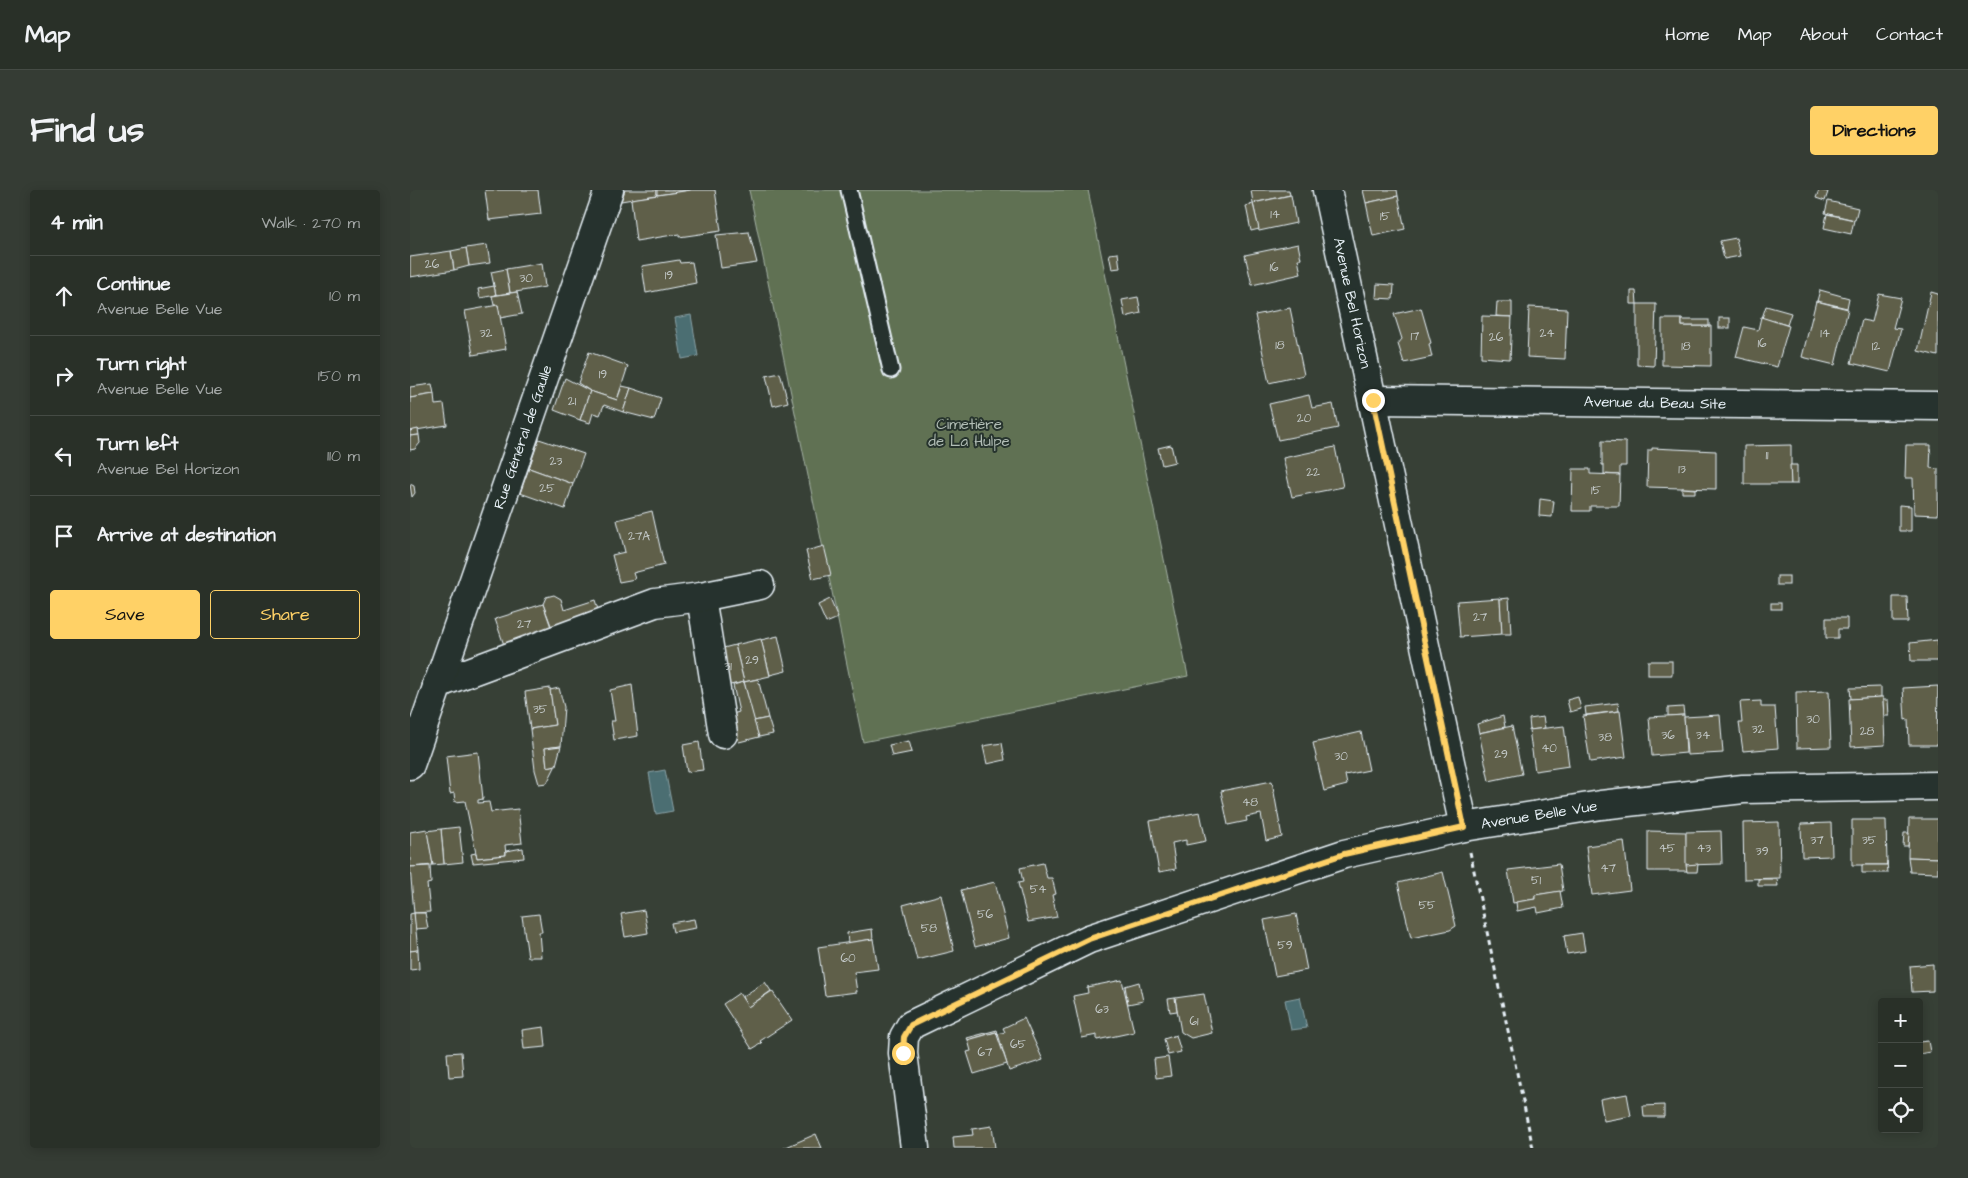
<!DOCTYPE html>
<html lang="en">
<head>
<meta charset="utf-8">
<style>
	body { margin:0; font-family:"Architects Daughter",sans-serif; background:#353c34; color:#f1f3f6 }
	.controls { position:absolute; right:15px; bottom:15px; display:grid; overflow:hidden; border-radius:5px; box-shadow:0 2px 12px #0003 }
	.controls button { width:45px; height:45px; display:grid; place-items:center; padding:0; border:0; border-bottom:1px solid #454b45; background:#293028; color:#f1f3f6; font:25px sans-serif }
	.stop { position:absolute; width:15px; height:15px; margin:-11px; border:4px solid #ffd166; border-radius:50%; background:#fff }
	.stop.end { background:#ffd166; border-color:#fff; box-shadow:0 1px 5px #0008 }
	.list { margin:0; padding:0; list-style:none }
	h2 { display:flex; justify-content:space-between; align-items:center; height:65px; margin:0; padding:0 20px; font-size:21px }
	h2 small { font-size:16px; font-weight:400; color:#a5a9a8 }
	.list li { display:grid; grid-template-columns:32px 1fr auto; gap:15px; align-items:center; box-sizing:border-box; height:80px; padding:0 20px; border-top:1px solid #454b45 }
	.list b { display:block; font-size:19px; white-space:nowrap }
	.list p { margin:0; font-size:16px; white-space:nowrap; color:#a5a9a8 }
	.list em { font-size:16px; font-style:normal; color:#a5a9a8 }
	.actions { display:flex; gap:10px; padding:15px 20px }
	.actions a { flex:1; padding:11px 0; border:1px solid #ffd166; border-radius:5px; text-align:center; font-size:18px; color:#ffd166 }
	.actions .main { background:#ffd166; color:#111 }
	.icon { flex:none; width:28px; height:28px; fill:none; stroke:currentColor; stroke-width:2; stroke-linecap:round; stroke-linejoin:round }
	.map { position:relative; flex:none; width:1528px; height:958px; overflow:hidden; border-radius:5px }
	header { display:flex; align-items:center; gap:30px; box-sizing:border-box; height:70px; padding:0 25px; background:#293028; border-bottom:1px solid #454b45 }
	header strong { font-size:24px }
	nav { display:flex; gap:28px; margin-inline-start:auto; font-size:18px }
	.intro { display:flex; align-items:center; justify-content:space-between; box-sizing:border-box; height:120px; padding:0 30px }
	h1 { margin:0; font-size:35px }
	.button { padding:12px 22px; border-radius:5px; background:#ffd166; color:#111; font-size:18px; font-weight:700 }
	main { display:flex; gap:30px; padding:0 30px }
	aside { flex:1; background:#293028; border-radius:5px; box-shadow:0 2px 12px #0003 }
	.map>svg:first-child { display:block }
	.green { fill:#617152; stroke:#a4b1a5 }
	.water { fill:#4b6e72; stroke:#8aa2a8 }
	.building { fill:#5f5f4a; stroke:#e8f1f8 }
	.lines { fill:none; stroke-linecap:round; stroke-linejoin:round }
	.service-casing { stroke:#e8f1f8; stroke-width:19 }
	.minor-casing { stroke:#e8f1f8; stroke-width:31 }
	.path { stroke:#e8f1f8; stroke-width:3; stroke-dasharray:5 4; stroke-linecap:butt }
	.service { stroke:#26332d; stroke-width:15 }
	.minor { stroke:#26332d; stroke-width:28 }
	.route { stroke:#ffd166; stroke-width:6 }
	.labels { text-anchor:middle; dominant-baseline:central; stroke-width:4; stroke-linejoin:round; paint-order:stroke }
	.number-label { font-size:12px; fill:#c6cccc }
	.street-label { font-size:15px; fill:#e8f1f8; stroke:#26332d }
	.park-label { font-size:15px; fill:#b2beb6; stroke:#26332d }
</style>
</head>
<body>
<header>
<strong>Map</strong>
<nav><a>Home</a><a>Map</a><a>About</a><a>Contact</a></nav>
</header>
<div class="intro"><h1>Find us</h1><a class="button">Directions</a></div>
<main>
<aside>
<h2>4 min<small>Walk · 270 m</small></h2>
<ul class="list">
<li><svg class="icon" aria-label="ahead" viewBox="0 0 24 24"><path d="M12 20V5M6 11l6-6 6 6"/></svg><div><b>Continue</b><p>Avenue Belle Vue</p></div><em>10 m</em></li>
<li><svg class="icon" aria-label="right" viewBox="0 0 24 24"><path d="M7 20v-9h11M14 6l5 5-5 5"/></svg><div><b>Turn right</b><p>Avenue Belle Vue</p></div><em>150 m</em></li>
<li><svg class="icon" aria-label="left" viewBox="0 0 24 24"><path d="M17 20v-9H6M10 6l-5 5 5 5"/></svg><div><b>Turn left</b><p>Avenue Bel Horizon</p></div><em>110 m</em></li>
<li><svg class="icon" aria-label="arrive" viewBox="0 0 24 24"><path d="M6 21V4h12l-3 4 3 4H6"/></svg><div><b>Arrive at destination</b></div></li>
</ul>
<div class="actions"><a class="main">Save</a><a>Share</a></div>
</aside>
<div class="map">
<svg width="1528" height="958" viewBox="0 0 1528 958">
	<rect width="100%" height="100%" fill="#374036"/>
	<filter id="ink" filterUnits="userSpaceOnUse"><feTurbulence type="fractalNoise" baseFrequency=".02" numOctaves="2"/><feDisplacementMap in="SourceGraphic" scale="10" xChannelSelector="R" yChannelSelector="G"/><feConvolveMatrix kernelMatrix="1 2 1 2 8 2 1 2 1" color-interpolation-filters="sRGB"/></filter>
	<g filter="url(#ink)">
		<!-- green -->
		<polygon class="green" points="339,0 678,0 778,486 453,552"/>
		<!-- water -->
		<g class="water">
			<polygon points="281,125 288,166 272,169 265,128"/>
			<polygon points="255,580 263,621 246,624 239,583"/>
			<polygon points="890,807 897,838 881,840 875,810"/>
		</g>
		<!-- building -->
		<g class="building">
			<polygon points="75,0 128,0 131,24 79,30"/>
			<polygon points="215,0 247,0 247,5 211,11"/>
			<polygon points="247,0 281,0 247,5"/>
			<polygon points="281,0 305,0 311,41 269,47 269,44 226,51 221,9"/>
			<polygon points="841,0 879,0 880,5 843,13"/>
			<polygon points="953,0 987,0 988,6 956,13"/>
			<polygon points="1409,0 1418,2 1415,11 1406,8"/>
			<polygon points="881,5 886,33 849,41 843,13"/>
			<polygon points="988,6 995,39 963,46 956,13"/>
			<polygon points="1418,11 1448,18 1445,30 1415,23"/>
			<polygon points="843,14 849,39 841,41 836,16"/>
			<polygon points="1417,24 1444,30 1441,44 1414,38"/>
			<polygon points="339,42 347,73 311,78 306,45"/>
			<polygon points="1326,48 1330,66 1314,69 1310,51"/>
			<polygon points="888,54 891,69 888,69 891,84 842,95 835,65"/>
			<polygon points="77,55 80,73 59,76 56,58"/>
			<polygon points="56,58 59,76 44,80 41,61"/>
			<polygon points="41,61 44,80 0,87 0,67"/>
			<polygon points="708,63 710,78 702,79 699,64"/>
			<polygon points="269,70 270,73 282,72 286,93 236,103 232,76"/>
			<polygon points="132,73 135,97 100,103 96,79"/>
			<polygon points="96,79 100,103 86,105 81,82"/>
			<polygon points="967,94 984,95 983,109 966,108"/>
			<polygon points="84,96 86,105 70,108 68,99"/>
			<polygon points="1410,100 1439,108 1437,118 1407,111"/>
			<polygon points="1221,101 1226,101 1227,114 1221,114"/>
			<polygon points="107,102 112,124 90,128 88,115 84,115 82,106"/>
			<polygon points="1521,102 1528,104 1528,166 1508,161"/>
			<polygon points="1469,104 1491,108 1483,138 1491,139 1480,182 1441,173 1452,130 1462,132"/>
			<polygon points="728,107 731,123 715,127 712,110"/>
			<polygon points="1406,111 1438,119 1425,175 1392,167"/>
			<polygon points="1087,112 1102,112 1102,127 1086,126"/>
			<polygon points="1227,114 1246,114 1244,176 1227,175"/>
			<polygon points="88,115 96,159 63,165 55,121"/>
			<polygon points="1356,116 1381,123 1377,135 1352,128"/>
			<polygon points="1119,117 1157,119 1155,169 1117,167"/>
			<polygon points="880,118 894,185 859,193 845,125"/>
			<polygon points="1011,118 1021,153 1019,154 1022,167 994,173 988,154 992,149 984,124"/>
			<polygon points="1072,126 1102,127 1100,169 1071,167"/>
			<polygon points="1351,127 1379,136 1367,177 1326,167 1334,137 1348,140"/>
			<rect x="1309" y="128" width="11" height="10"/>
			<polygon points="1252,129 1272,129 1272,136 1301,136 1301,176 1252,175"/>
			<rect x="1272" y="130" width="27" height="6"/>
			<polygon points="179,162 218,176 207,210 180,201 168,193"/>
			<polygon points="370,183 378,212 363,216 356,186"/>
			<polygon points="155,188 180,201 170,230 144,220"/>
			<polygon points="22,194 24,204 0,208 0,197"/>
			<polygon points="212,196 221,198 213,222 194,215 190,225 183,223 180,233 170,230 180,201 207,210"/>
			<polygon points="221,198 251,208 244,230 213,222"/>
			<polygon points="24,204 25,215 34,214 37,235 0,241 0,208"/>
			<polygon points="899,205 902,218 923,214 928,238 868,250 859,214"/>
			<polygon points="8,239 9,245 0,246 0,241"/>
			<polygon points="9,245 10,253 5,259 0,260 0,246"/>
			<polygon points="129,249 174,264 163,294 119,278"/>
			<polygon points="1192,251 1216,252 1216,276 1210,276 1210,285 1194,284 1194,275 1192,275"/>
			<polygon points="761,255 765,272 752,275 748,258"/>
			<polygon points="1381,255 1381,294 1334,294 1334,256"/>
			<polygon points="1496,255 1521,255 1520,278 1528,279 1528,325 1504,324 1503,288 1495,288"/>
			<polygon points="925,257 933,297 882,307 873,268"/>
			<polygon points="1242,258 1306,261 1306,299 1237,297 1238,260 1242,260"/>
			<polygon points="1380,275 1387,275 1387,294 1381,294"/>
			<polygon points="119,278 163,294 155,319 110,303"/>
			<polygon points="1163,279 1180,279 1180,284 1210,285 1209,316 1180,316 1180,321 1162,321"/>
			<polygon points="0,294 4,296 5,303 2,307"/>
			<polygon points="1272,298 1285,299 1285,303 1272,303"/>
			<polygon points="1130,309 1144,311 1142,327 1129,326"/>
			<polygon points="1489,315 1501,316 1501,341 1489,341"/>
			<polygon points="242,321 254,375 223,383 225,389 209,392 202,365 215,362 207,330"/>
			<polygon points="414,356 421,385 403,389 396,361"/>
			<rect x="1367" y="386" width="12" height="9"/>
			<polygon points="144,405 151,409 154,420 185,410 189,423 142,438 133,414 136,407"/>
			<polygon points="1483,407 1497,407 1498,432 1483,432"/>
			<polygon points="1090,408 1092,444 1050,447 1047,411"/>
			<polygon points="1099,408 1101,444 1092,444 1090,409"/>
			<polygon points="420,409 428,428 416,433 408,415"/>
			<rect x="1361" y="413" width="10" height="6"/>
			<polygon points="133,414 142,440 94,455 85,429"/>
			<polygon points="1416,428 1437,428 1437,439 1428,439 1428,448 1416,448"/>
			<polygon points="368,446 376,481 360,485 351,450"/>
			<polygon points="351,449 360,486 334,492 325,455"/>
			<polygon points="1528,450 1528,471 1501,471 1500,453"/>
			<polygon points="325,455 334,492 311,497 302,461"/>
			<rect x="1238" y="471" width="24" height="14"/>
			<polygon points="348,489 358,528 344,531 334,492"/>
			<polygon points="334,492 349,547 329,552 319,525 329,522 323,495"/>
			<polygon points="222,495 228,546 204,550 201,531 205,531 200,500"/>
			<polygon points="1528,496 1527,555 1499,555 1498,529 1495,530 1493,498"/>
			<polygon points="1471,497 1471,507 1441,509 1440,498"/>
			<polygon points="140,498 145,535 120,539 115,502"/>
			<polygon points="149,498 154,517 151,556 135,558 137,577 146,575 137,593 129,594 125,580 120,539 145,535 140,500"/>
			<polygon points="1419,501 1421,557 1387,558 1386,502"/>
			<polygon points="1168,507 1171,519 1160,522 1157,510"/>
			<polygon points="1471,507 1473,507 1475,555 1441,557 1439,509"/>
			<polygon points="1473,510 1478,510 1479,526 1474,526"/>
			<polygon points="1351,511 1351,517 1365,517 1368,558 1333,561 1329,533 1332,533 1330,512"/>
			<polygon points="1208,513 1209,521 1176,525 1175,517"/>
			<polygon points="1273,517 1274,525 1258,526 1258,518"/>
			<polygon points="1210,521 1216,567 1180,572 1173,526"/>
			<polygon points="1274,525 1276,563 1242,566 1239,527"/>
			<polygon points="1310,525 1313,563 1277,565 1274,527"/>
			<polygon points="1093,526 1095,537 1069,543 1067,534"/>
			<polygon points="1133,527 1135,538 1120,540 1119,529"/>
			<polygon points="358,528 363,544 349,547 344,531"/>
			<polygon points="1102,536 1112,584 1079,591 1069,543"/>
			<polygon points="1154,536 1159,576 1125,581 1119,540"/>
			<polygon points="951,542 959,580 935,585 937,595 914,601 903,553"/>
			<polygon points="499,551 502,562 482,566 479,555"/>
			<polygon points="289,552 293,580 277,582 273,555"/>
			<polygon points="592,553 595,570 577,574 573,556"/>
			<polygon points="151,556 146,575 137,577 135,558"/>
			<polygon points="68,562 73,609 68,610 68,613 79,612 81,622 108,619 112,653 95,655 96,665 67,668 55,611 45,612 44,603 40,604 36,566"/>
			<polygon points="862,591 872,647 856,651 851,624 836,627 837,631 818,635 811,601"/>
			<polygon points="790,622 796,651 776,655 776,650 762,653 766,679 749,682 740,631"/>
			<polygon points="1499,629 1528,629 1528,668 1498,667"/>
			<polygon points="1442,630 1476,630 1477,675 1442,675"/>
			<polygon points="1369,632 1370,688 1334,689 1333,633"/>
			<polygon points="1421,633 1422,666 1392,667 1391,634"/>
			<polygon points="49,637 53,672 34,674 31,639"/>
			<polygon points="17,639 23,675 0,677 0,642"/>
			<polygon points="31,639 34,674 23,675 17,641"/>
			<polygon points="1238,641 1276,642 1277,681 1238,681"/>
			<polygon points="1311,641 1312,674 1276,675 1276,642"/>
			<polygon points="1494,643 1499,643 1498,656 1493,656"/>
			<polygon points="1214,651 1220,700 1182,705 1176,656"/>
			<polygon points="113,658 114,668 63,673 61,664 66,663 67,668 96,665 96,661"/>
			<polygon points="1498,667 1528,668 1528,683 1500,682"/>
			<polygon points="1477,671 1478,683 1452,683 1452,675 1477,675"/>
			<polygon points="633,673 637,688 642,688 646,704 642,705 647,727 618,732 608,693 613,692 610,678"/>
			<polygon points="1149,674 1153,701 1125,705 1125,709 1103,713 1098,680"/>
			<polygon points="1288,674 1287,682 1277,682 1276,675"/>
			<polygon points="20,676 21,693 17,694 20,722 4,723 0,677"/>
			<polygon points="1033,682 1046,736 1040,740 1001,748 988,693"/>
			<polygon points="1348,689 1367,689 1368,696 1348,696"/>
			<polygon points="585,692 599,748 565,757 551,700"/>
			<polygon points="1150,701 1153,718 1128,723 1127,717 1107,721 1106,712 1125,709 1125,705"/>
			<polygon points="531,705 544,761 507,770 493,715"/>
			<polygon points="234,720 238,743 215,747 211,724"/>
			<polygon points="4,723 15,723 18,738 5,739"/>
			<polygon points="4,723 8,760 0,761 0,724"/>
			<polygon points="129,724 132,742 129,742 131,767 118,767 112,726"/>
			<polygon points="886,724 897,780 865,786 854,730"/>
			<polygon points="284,729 286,738 263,742 261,733"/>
			<polygon points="462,739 463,749 438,753 437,743"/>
			<polygon points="1172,743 1175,761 1157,764 1154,746"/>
			<polygon points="463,749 468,779 444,782 447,802 415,806 408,757"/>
			<polygon points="8,760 9,779 0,780 0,761"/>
			<polygon points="1523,774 1523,801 1502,802 1500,776"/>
			<polygon points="712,790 724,842 687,850 687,845 672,848 663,806 678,803 677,797"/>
			<polygon points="355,792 361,801 338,817 332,807"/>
			<polygon points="729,792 733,811 718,814 715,796"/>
			<polygon points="362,801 382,830 350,851 352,853 342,859 313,814 329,803 338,817"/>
			<polygon points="794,804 802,843 781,848 771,842 765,808"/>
			<polygon points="765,808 767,821 760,822 758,809"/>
			<polygon points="614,828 633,870 599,881 588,844 595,842 593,838"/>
			<polygon points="134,837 136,857 114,859 112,840"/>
			<polygon points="587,840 588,844 586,842 558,850 557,848"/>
			<polygon points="586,842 597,874 564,884 557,862 561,861 558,850"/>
			<polygon points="766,845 771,862 758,865 754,849"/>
			<polygon points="1518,851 1520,862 1509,864 1509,852"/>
			<polygon points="51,862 53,886 39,887 37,863"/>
			<polygon points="758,867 761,886 746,888 744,869"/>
			<polygon points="1217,904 1221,926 1194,931 1190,909"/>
			<polygon points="1254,915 1254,927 1234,927 1233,916"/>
			<polygon points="582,936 585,958 544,958 543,947 563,945 562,939"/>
			<polygon points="406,944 412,958 374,958"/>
		</g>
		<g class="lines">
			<!-- service casing -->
			<g class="service-casing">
				<polyline id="service" points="439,0 481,180"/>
			</g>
			<!-- minor casing -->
			<g class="minor-casing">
				<g id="minor">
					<polyline points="917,0 1054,637"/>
					<polyline points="963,210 1528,216"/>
					<polyline points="291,407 313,544"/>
					<polyline points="27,494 245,413 291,407 350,395"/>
					<polyline points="0,575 199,0"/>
					<polyline points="505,958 493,863 494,847 501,835 679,749 934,664 1054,637 1191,615 1333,599 1528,596"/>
				</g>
			</g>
			<!-- path -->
			<polyline class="path" points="1060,662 1123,958"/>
			<!-- service -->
			<use href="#service" class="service"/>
			<!-- minor -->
			<use href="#minor" class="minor"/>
		</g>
	</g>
	<g class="lines" filter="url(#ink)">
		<!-- route -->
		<polyline class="route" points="493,863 494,847 501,835 679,749 934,664 1054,637 963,210"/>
	</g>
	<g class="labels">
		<!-- number labels -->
		<g class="number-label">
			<text x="865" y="24">14</text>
			<text x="975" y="26">15</text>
			<text x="22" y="74">26</text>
			<text x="864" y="77">16</text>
			<text x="259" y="85">19</text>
			<text x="116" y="88">30</text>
			<text x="76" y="143">32</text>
			<text x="1137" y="143">24</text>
			<text x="1415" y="143">14</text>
			<text x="1005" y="146">17</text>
			<text x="1086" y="147">26</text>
			<text x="1352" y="153">16</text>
			<text x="870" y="155">18</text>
			<text x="1276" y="156">18</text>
			<text x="1466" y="156">12</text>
			<text x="193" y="184">19</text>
			<text x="162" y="211">21</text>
			<text x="894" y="228">20</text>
			<text x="1357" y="265">11</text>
			<text x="146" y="271">23</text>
			<text x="1272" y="279">13</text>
			<text x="903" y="282">22</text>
			<text x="137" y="298">25</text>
			<text x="1186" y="300">15</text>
			<text x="229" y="346">27A</text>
			<text x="1070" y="427">27</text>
			<text x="114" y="434">27</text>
			<text x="342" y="470">29</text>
			<text x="318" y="476">31</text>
			<text x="130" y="519">35</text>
			<text x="1403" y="529">30</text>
			<text x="1348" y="539">32</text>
			<text x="1457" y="541">28</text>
			<text x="1258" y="545">36</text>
			<text x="1293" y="545">34</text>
			<text x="1195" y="547">38</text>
			<text x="1139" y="558">40</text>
			<text x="1091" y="564">29</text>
			<text x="931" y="566">30</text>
			<text x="840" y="612">48</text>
			<text x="1407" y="650">37</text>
			<text x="1459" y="650">35</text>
			<text x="1257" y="658">45</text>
			<text x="1294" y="658">43</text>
			<text x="1352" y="661">39</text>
			<text x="1198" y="678">47</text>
			<text x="1126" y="690">51</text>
			<text x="628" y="699">54</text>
			<text x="1017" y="715">55</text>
			<text x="575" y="724">56</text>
			<text x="519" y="738">58</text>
			<text x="875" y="755">59</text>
			<text x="438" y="768">60</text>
			<text x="692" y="819">63</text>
			<text x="784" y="831">61</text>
			<text x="608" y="854">65</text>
			<text x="575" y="862">67</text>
		</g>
		<!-- street labels -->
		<g class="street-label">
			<text transform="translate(942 113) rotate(78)">Avenue Bel Horizon</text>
			<text transform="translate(1245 213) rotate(1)">Avenue du Beau Site</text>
			<text transform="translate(113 247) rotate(-71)">Rue Général de Gaulle</text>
			<text transform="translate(1129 625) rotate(-9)">Avenue Belle Vue</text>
		</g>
		<!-- park labels -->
		<g class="park-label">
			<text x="559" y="234">Cimetière<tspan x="559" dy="17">de La Hulpe</tspan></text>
		</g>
	</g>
</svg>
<div class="controls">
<button>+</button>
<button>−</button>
<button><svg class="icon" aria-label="locate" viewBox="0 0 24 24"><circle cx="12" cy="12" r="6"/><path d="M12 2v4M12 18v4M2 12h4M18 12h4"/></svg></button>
</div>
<div class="stop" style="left:493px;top:863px"></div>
<div class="stop end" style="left:963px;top:210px"></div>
</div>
</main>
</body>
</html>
